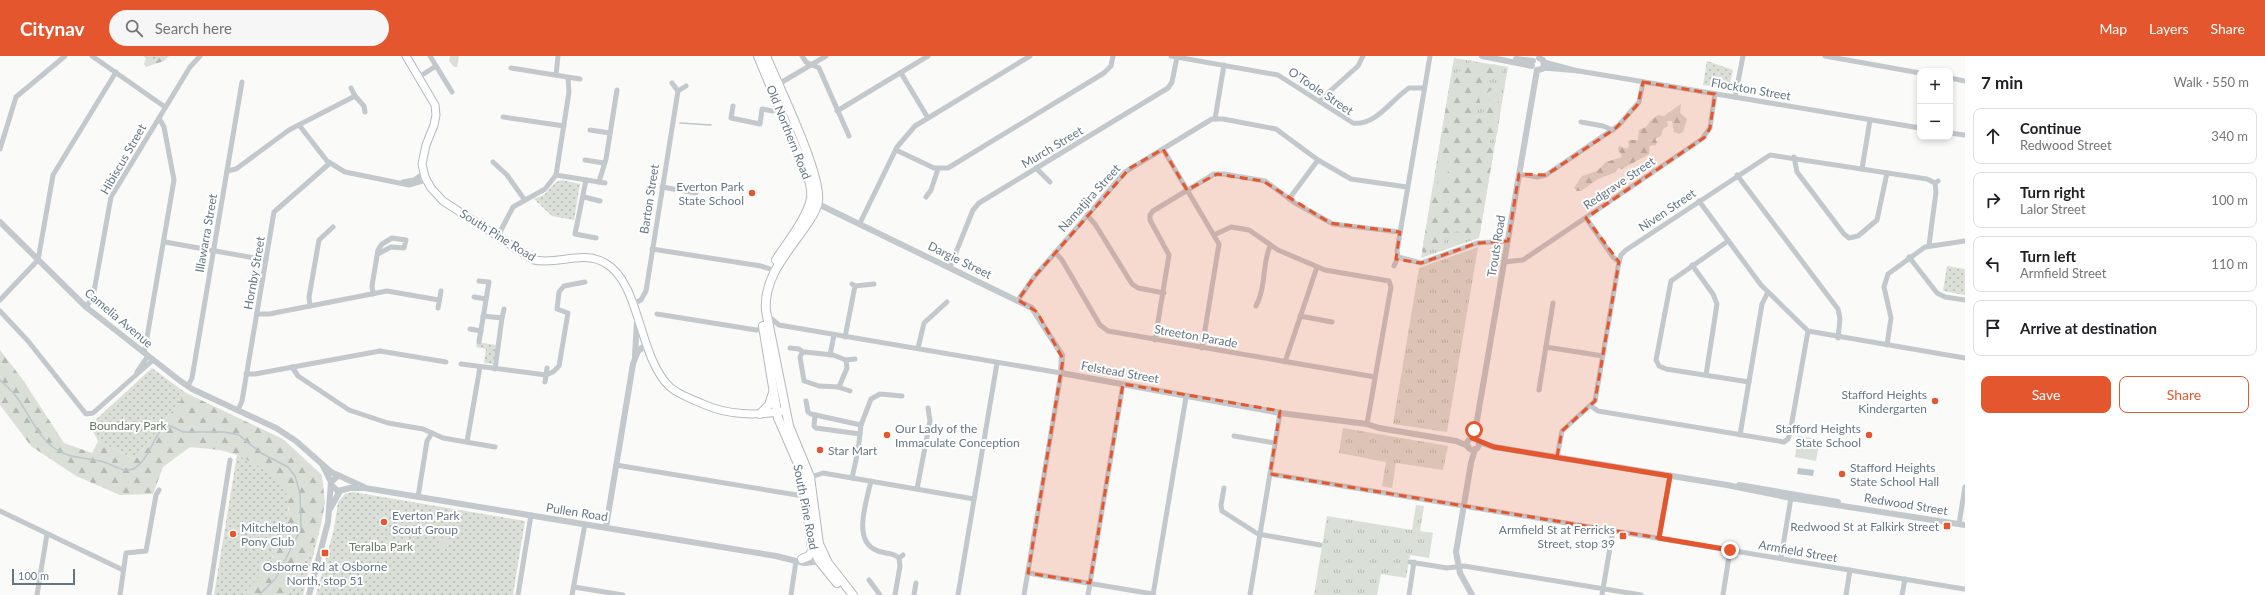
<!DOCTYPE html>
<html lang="en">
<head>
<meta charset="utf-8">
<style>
	body { margin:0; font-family:Lato,sans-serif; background:#f6f6f6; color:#202124 }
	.controls { position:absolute; right:12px; top:12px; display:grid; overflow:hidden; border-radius:8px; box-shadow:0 2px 6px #0003 }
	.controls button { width:36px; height:36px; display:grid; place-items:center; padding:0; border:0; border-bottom:1px solid #e0e0e0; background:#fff; color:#202124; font:20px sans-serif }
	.scale { position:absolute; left:12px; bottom:10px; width:63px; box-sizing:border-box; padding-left:4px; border:2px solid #657683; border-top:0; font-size:11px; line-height:14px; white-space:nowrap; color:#657683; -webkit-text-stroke:3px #fff; paint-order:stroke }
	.stop { position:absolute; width:12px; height:12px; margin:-9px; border:3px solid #e4572e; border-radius:50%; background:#fff }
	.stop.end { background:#e4572e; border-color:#fff; box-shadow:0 1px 4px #0008 }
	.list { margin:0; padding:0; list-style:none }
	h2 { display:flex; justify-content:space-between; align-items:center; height:52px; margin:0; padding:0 16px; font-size:17px }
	h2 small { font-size:13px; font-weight:400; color:#757577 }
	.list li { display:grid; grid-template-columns:26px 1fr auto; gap:12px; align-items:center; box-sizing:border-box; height:56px; margin:0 8px 8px; padding:0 8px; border:1px solid #e0e0e0; border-radius:8px }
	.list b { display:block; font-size:15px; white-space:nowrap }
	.list p { margin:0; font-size:13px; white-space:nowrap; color:#757577 }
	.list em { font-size:13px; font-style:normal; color:#757577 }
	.actions { display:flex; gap:8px; padding:12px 16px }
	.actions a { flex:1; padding:9px 0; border:1px solid #e4572e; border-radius:8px; text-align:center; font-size:14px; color:#e4572e }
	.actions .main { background:#e4572e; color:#fff }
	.icon { flex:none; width:22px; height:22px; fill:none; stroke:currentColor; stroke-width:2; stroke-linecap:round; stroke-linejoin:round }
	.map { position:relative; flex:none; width:1965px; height:539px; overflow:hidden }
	header { display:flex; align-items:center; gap:24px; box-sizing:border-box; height:56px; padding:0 20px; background:#e4572e; color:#fff }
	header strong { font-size:19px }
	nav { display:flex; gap:22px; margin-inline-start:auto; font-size:14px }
	.search { width:280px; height:36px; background:#f6f6f6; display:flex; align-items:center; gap:10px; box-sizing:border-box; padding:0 14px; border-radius:22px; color:#757577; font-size:15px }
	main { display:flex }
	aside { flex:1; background:#fff }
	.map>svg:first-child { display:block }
	.grass { fill:url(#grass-tufts) }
	.forest { fill:url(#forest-firs) }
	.park { fill:url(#park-dots) }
	.pitch { fill:#dadfd7 }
	.water { fill:#bbc7cb }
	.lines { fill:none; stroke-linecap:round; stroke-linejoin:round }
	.stream { stroke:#bbc7cb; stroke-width:1.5 }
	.secondary-casing { stroke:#b3babf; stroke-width:9 }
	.trunk-casing { stroke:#b4b9bd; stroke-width:10 }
	.minor { stroke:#c3c8cc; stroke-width:5 }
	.tertiary { stroke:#c3c8cc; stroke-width:6 }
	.secondary { stroke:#fff; stroke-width:7 }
	.trunk { stroke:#fff; stroke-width:8 }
	.route { stroke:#e4572e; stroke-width:5 }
	.marked { fill:#e4572e; fill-opacity:0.2; stroke:#e4572e; stroke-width:3; stroke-dasharray:8 5; stroke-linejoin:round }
	.poi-dot { fill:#e4572e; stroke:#fff; stroke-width:1.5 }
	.labels { text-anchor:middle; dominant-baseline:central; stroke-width:4; stroke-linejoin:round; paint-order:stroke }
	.street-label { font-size:12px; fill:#657683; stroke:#fff }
	.poi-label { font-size:12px; fill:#657683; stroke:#fff; text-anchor:end }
	.park-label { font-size:12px; fill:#687a64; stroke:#fff }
</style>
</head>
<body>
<header>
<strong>Citynav</strong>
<div class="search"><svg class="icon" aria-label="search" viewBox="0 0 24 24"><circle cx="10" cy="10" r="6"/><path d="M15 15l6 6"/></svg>Search here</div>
<nav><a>Map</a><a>Layers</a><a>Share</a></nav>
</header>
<main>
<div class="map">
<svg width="1965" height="539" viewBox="0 0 1965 539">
	<defs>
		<pattern id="grass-tufts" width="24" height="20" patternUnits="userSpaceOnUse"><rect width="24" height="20" fill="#dadfd7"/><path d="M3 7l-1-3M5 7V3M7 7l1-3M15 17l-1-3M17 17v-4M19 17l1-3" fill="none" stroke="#b4b9b4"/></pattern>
		<pattern id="forest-firs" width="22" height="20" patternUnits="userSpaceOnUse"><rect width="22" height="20" fill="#dadfd7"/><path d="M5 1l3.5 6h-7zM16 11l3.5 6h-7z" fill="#b4b9b4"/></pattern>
		<pattern id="park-dots" width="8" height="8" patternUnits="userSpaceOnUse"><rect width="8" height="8" fill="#dadfd7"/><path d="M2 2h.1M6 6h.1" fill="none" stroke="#b4b9b4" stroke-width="1.8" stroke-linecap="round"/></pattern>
	</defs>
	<rect width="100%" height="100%" fill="#fafaf8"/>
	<!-- grass -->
	<g class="grass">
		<polygon points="450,0 459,0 457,11 454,11 449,5"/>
		<polygon points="1454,2 1508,11 1479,182 1421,202"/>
		<polygon points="1478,191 1447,376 1393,368 1419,212"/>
		<polygon points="1343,372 1448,390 1443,414 1396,407 1392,432 1382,430 1386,406 1339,397"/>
		<polygon points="1416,449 1424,450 1420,475 1433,477 1429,502 1410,499 1406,522 1381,518 1377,539 1314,539 1327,460 1412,474"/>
	</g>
	<!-- forest -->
	<g class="forest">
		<polygon points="143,0 169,0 164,5 146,11 144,8 146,2"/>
		<polygon points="1470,4 1491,11 1494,8 1505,12 1501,17 1492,18 1490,22 1484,24 1483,31 1492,27 1493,33 1479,42 1481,50 1475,57 1475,62 1479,63 1492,41 1499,46 1496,52 1500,60 1497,78 1488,79 1492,92 1494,93 1480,176 1470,181 1457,175 1453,177 1453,181 1447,182 1440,190 1424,197 1422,195 1433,131 1450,114 1450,110 1447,109 1436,111 1451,20 1469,10"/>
		<polygon points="1681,48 1680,57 1687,63 1683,76 1679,78 1674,76 1672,65 1667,65 1668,70 1663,73 1661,80 1655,83 1657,86 1656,89 1650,90 1649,98 1622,113 1618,112 1616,116 1598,123 1581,135 1577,135 1574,132 1582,120 1597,115 1606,106 1622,101 1618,93 1619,90 1627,93 1629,90 1628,86 1630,84 1638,84 1639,74 1646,71 1651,64 1658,59 1664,60"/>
		<polygon points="0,294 23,324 64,387 92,397 98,385 135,403 186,337 283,383 322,419 325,447 321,469 316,483 288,539 243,539 273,501 284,472 289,452 265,414 237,399 220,394 190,391 163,411 153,438 120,439 76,420 31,390 0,349"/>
	</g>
	<!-- park -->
	<g class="park">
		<polygon points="144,0 161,0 154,8"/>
		<polygon points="1707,5 1733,14 1729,32 1703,29"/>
		<polygon points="562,124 580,128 574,164 552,160 534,143 544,139 556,126"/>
		<polygon points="1947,210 1965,213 1965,239 1943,235"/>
		<polygon points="477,286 496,289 493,308 484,307 486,293 476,291"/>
		<polygon points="152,312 186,337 135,403 98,385 90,369"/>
		<path d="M237,399C253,407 275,416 284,433C295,452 282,482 273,500C267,514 252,527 243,539H214Z"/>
		<polygon points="353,436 525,465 513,539 316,539 334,473 338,446 345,438"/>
		<polygon points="321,469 303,539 288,539 316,483"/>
	</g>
	<!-- pitch -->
	<g class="pitch">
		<polygon points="1798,380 1820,383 1816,405 1795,401"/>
		<circle cx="444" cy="487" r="5.5"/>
	</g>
	<!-- water -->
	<polygon class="water" points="1798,412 1814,414 1813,420 1797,418"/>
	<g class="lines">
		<!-- stream -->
		<g class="stream">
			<polyline points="680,67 711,69"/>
			<path d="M0,324C5,329 11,334 15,339C30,358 39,387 63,397C76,403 91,402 104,406C114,409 122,417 133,413C150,405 155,372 168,369L183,376H225L239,379L261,397L288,411L295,420L300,437L301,473L276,522L259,539"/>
		</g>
		<!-- secondary casing -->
		<g class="secondary-casing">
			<path id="secondary" d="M406,0L435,49L436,59L434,69L426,89L422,108L425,121L431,132L443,145L534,204C558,209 583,194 605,207C641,227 638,301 670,331C679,339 692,343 703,348C727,359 757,360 783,355"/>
		</g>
		<!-- trunk casing -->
		<g class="trunk-casing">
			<g id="trunk">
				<path d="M758,0L807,118C810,126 812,134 811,142C808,161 786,188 776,204"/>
				<path d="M766,0C778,29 822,119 818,145C817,155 810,163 805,171C787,197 763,222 766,255L789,370L810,421L819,488L828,507L853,539"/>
				<polyline points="763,270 778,362 802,417 812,491 820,506 837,527"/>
				<polyline points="760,358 769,349 773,337"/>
				<polyline points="802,503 809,500 813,494"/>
			</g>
		</g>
		<!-- minor -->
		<g class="minor">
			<polyline points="92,0 165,51"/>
			<polyline points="430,0 452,36"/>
			<polyline points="802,0 806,6 819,12 849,80"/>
			<path d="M1171,0L1278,19L1353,67C1376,70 1391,44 1409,32H1424"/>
			<polyline points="1825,0 1920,17"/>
			<polyline points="1544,6 1578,15"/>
			<polyline points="511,12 580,23"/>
			<polyline points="1543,12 1579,15 1920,72"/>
			<polyline points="901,17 928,62"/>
			<polyline points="556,19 558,0"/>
			<polyline points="419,21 436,10"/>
			<polyline points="1950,22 1965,25"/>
			<polyline points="672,27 678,35 686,30"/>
			<polyline points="777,29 826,0"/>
			<polyline points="351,32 355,40"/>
			<polyline points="1735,41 1743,0"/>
			<polyline points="1319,45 1358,10 1363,0"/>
			<polyline points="733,50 731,62 760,68 762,53 772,55 780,52"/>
			<polyline points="837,55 928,0"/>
			<polyline points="503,61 564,70"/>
			<polyline points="1215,63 1224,9"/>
			<polyline points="1581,66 1603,70 1613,74"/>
			<polyline points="299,69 327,105 345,116 409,129 426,124"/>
			<polyline points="590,74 610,77"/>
			<polyline points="1950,77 1965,79"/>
			<polyline points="0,93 16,41 65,0"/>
			<polyline points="1163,93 1219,188 1202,292"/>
			<polyline points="896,94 934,112 948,112 1104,17 1111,10 1113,0"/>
			<polyline points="1794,101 1797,116 1844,178 1849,182 1858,180 1877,164 1887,117"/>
			<polyline points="585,104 604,107"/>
			<polyline points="493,106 507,119 524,143"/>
			<polyline points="1036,112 1050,126"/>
			<polyline points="1862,113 1870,64"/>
			<polyline points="227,115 236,113 289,74 355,40 364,50 365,56"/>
			<polyline points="1519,118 1537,121 1546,119 1619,69 1639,46 1643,26"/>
			<polyline points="556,119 605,127"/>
			<polyline points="1737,119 1838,253 1840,263 1838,282"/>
			<polyline points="586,124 575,178 596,182"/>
			<polyline points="403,126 414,124 424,117"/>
			<polyline points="599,126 606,103 617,34"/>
			<polyline points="662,131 696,137"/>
			<polyline points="584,141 600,145"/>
			<polyline points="926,141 931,134 938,113"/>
			<polyline points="1289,143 1318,104"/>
			<polyline points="1699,145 1761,229 1808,275 1965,302"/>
			<polyline points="1087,159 1095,168 1132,228 1138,232 1164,237"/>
			<polyline points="1586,162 1613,201 1619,206"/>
			<polyline points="860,167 897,91 915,70 1030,0"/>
			<polyline points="1214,179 1231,171 1249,174 1278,194 1325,214 1389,225 1391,231 1367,368"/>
			<polyline points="498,180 513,151 545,133 556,119 569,36 568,22"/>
			<polyline points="1728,185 1671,225 1656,304 1659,310 1666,313 1749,326"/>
			<polyline points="165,186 266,204"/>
			<polyline points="1929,189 1936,136 1935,127"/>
			<polyline points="652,193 761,210 770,213"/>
			<polyline points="1055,196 1062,204 1100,269 1108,275 1375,321"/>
			<polyline points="1398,201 1421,207 1477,187 1508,185"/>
			<polyline points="1909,201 1937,237 1945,241 1965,244"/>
			<polyline points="1504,206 1523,204 1702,83 1710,72 1715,38"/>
			<polyline points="1692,209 1713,238 1717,248 1706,319"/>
			<polyline points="1394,210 1398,201 1397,195 1430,0"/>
			<polyline points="950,211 973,154 979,147 1168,32 1172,26 1177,1"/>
			<polyline points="855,230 874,228"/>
			<polyline points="373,238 372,230 378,194 382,188 392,182 406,184 404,192 391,191 378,198"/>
			<polyline points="474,241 486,243"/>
			<polyline points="0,244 38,204 53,119 116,16"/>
			<polyline points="1018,244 1034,221 1125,116 1212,63 1223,63 1276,73 1318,104 1351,123 1407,131"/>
			<polyline points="633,248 641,244 646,235 678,35"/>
			<polyline points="310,250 309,241 319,184 333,171"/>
			<path d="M1256,250C1266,232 1262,209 1270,190"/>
			<polyline points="86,251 93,241 111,141 190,11 200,0"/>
			<polyline points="438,252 441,235"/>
			<polyline points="0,255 28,285 86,358 93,357 153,304"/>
			<polyline points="257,258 269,258 387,235 439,244"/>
			<polyline points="657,258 756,274 764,273"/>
			<polyline points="767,259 779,269 1061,317 1024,539"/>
			<polyline points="483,260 502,262 504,253"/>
			<polyline points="1300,260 1332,266"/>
			<polyline points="470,273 481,275"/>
			<polyline points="845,281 855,230 852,228"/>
			<polyline points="1155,284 1169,199 1150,164 1150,159 1153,155 1214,118 1224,118 1265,125 1295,147 1333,168 1400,176"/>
			<polyline points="479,286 489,226 479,225"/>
			<polyline points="1887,289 1891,262 1884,231 1888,218 1925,191 1965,185"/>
			<polyline points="1546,291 1603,300"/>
			<polyline points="790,292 799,293 803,296"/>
			<polyline points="918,292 924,267 947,246"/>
			<polyline points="143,296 145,293 174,124 164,71 159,62"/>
			<polygon points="805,296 833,299 846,304 847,312 839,331 819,330 804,325 800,301 802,297"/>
			<polyline points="830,299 834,279"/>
			<polyline points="846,304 855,303"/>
			<polyline points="1285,306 1317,211"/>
			<polyline points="461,308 546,319 553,316 559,310 568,257 557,253 559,236 564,230 585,226"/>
			<polyline points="292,311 298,320 349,354 388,367 423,373 443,382 495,391"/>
			<polyline points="495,313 502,262"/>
			<polyline points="137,316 148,300"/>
			<polyline points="246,318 255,318 380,295 446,306"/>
			<polyline points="545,326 547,312"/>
			<polyline points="188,330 192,322 242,26"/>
			<polyline points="838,331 850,335"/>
			<polyline points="1539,334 1553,247"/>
			<polyline points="806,345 808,356 811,358 861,369"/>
			<polyline points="1591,350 1598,355 1784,386 1788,383 1790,377 1808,275"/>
			<polyline points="238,354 242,345 274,156 330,107"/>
			<polyline points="815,359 814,370 816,372 860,378"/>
			<polyline points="1740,379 1762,248 1768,236"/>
			<polyline points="1234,380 1275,387"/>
			<polyline points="467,386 480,311"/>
			<polyline points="1557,401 1562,375 1595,345 1619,206 1621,199 1626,194 1770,99 1927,123 1935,127 1938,125"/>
			<polyline points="616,409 797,439 805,439"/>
			<polyline points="1270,418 1964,533"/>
			<polyline points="808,422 823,417 974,443"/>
			<polyline points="852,422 858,395 861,369 871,343 880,338 902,340"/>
			<path d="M871,425C867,444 852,484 876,494C883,498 893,496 899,502"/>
			<polyline points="1224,432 1221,449 1222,455 1258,478 1320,489"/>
			<polyline points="917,433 930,365 928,352"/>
			<polyline points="418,441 427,385 432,377"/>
			<polyline points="0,455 123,514"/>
			<polyline points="1959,468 1965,431"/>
			<polyline points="1659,482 1670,420"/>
			<polyline points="1781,502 1791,442"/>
			<polyline points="1410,506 1447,512 1464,510 1641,539"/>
			<polyline points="1028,517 1153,538"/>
			<polyline points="869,524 880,539"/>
			<polyline points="574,531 623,539"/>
			<polyline points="37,539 47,478"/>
			<polyline points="120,539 126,497 146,495 156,439 159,434"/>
			<polyline points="209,539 230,404"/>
			<polyline points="518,539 531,459"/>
			<polyline points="572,539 585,468"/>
			<polyline points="791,539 796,505"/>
			<polyline points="895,539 900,510 899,502 903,499"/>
			<polyline points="914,539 916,527"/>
			<polyline points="958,539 997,307"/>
			<polyline points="1088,539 1123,328"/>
			<polyline points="1153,539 1186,341"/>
			<polyline points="1250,539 1280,357"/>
			<polyline points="1409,539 1414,506"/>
			<polyline points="1602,539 1613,474"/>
			<polyline points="1723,539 1730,494"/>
			<polyline points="1846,539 1850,514"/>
			<polyline points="1902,539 1905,523"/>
		</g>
		<!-- tertiary -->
		<g class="tertiary">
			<polyline points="1482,0 1532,10"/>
			<polyline points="1516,3 1533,5"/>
			<polyline points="1537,14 1542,13 1544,10 1543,4 1539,2"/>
			<polyline points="814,146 1032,252 1062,299 1061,317 1280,357 1367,368 1379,372 1456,385 1468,390"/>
			<polyline points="0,166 86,251 179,324 192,333 276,372 296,385 331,416 364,431"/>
			<polyline points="635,300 637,265"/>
			<circle cx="1473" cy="388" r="6"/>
			<polyline points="1472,382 1476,370 1537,14"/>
			<polyline points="1479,386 1494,391 1727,429 1791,442 1965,469"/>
			<polyline points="323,410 331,426"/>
			<polyline points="331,429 338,435 350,432 365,432 776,500 804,507 823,505"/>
			<polyline points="1739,429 1838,446"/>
			<polyline points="330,453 340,435"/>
			<polyline points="606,471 633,308 638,295 646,289"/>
			<polyline points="309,539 328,466 331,426 338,420"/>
			<polyline points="1472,539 1460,517 1456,496 1471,407 1475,393"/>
		</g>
		<!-- secondary -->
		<use href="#secondary" class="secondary"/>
		<!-- trunk -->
		<use href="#trunk" class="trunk"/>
	</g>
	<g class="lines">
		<!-- route -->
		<polyline class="route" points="1474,374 1472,382 1494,391 1670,420 1659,482 1730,494"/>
	</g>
	<!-- marked area -->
	<path class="marked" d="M1643,26L1715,38L1710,72L1705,81L1586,162L1619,206L1595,345L1562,375L1557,401L1670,420L1659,482L1270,418L1280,355L1123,328L1090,527L1028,517L1063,303L1037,256L1018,244L1034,221L1130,112L1163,93L1187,134L1217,118L1263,125L1330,167L1400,176L1396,203L1421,207L1477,187L1508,185L1519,118L1546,119L1616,72L1638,48Z"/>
	<!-- markers -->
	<g class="poi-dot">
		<circle cx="752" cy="137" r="4"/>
		<circle cx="1935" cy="345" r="4"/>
		<circle cx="887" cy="379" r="4"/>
		<circle cx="1869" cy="379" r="4"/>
		<circle cx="820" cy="394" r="4"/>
		<circle cx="1842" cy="418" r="4"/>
		<circle cx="384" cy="466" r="4"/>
		<rect x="1943" y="466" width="8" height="8" rx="2"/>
		<circle cx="233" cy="478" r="4"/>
		<rect x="1619" y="476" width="8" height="8" rx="2"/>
		<rect x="321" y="493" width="8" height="8" rx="2"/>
	</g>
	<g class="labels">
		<!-- street labels -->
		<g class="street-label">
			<text transform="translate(1751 33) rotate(10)">Flockton Street</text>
			<text transform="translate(1321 35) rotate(34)">O'Toole Street</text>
			<text transform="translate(789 76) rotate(68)">Old Northern Road</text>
			<text transform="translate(1052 91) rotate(-31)">Murch Street</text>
			<text transform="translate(123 103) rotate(-60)">Hibiscus Street</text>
			<text transform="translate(1619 127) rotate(-34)">Redgrave Street</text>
			<text transform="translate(1089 142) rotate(-48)">Namatjira Street</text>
			<text transform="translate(649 143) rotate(-81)">Barton Street</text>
			<text transform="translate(1667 154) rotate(-34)">Niven Street</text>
			<text transform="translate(206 177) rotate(-80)">Illawarra Street</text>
			<text transform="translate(498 179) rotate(32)">South Pine Road</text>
			<text transform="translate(1496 190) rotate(-81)">Trouts Road</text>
			<text transform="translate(960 204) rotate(26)">Dargie Street</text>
			<text transform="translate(254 217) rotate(-80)">Hornby Street</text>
			<text transform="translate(119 262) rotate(40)">Camelia Avenue</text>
			<text transform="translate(1196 280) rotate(10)">Streeton Parade</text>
			<text transform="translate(1120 316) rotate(10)">Felstead Street</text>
			<text transform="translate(1906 448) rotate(9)">Redwood Street</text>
			<text transform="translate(806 451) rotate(79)">South Pine Road</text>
			<text transform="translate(577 456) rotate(9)">Pullen Road</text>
			<text transform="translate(1798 495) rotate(10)">Armfield Street</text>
		</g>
		<!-- poi labels -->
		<g class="poi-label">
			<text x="744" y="130">Everton Park<tspan x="744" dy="14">State School</tspan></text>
			<text x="1927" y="338">Stafford Heights<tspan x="1927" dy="14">Kindergarten</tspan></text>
			<text x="895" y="372" text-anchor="start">Our Lady of the<tspan x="895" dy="14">Immaculate Conception</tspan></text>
			<text x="1861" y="372">Stafford Heights<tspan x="1861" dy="14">State School</tspan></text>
			<text x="828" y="394" text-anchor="start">Star Mart</text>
			<text x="1850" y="411" text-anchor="start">Stafford Heights<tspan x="1850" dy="14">State School Hall</tspan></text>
			<text x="392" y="459" text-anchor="start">Everton Park<tspan x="392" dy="14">Scout Group</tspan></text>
			<text x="1939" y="470">Redwood St at Falkirk Street</text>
			<text x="241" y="471" text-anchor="start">Mitchelton<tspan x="241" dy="14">Pony Club</tspan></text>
			<text x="1615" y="473">Armfield St at Ferricks<tspan x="1615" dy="14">Street, stop 39</tspan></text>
			<text x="325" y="510" text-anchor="middle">Osborne Rd at Osborne<tspan x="325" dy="14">North, stop 51</tspan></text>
		</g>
		<!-- park labels -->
		<g class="park-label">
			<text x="128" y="369">Boundary Park</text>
			<text x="381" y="490">Teralba Park</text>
		</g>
	</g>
</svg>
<div class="controls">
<button>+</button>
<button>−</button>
</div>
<div class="scale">100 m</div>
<div class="stop" style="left:1474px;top:374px"></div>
<div class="stop end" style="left:1730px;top:494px"></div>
</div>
<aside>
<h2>7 min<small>Walk · 550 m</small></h2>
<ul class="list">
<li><svg class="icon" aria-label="ahead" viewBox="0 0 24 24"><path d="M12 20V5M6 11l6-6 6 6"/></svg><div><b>Continue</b><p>Redwood Street</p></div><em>340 m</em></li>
<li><svg class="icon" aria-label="right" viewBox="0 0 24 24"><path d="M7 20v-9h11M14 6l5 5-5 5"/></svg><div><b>Turn right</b><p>Lalor Street</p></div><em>100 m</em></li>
<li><svg class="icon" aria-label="left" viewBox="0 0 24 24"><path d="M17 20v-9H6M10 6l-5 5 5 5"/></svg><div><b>Turn left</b><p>Armfield Street</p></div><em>110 m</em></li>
<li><svg class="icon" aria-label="arrive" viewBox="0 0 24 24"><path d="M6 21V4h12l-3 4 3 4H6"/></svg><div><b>Arrive at destination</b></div></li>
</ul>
<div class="actions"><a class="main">Save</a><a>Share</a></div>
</aside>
</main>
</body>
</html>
